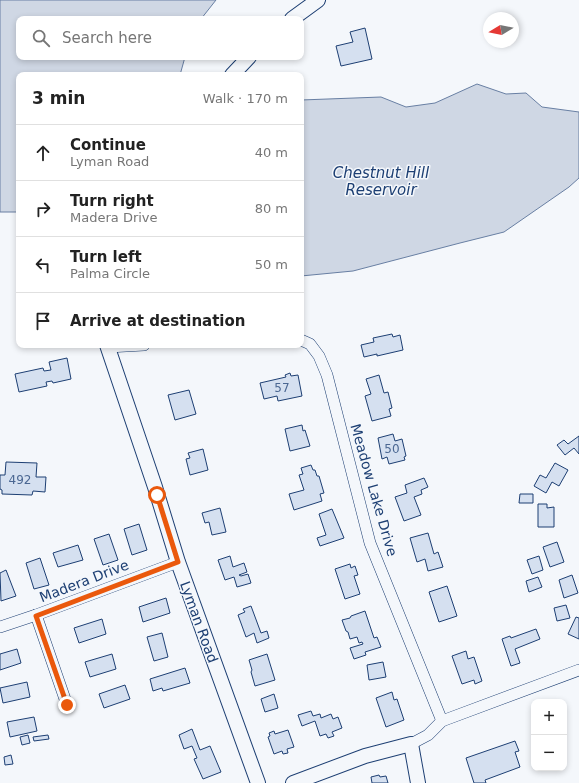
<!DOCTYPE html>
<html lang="en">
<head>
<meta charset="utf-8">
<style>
	body { margin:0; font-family:"DejaVu Sans",sans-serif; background:#f2f2f2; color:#222 }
	.controls { position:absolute; right:12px; bottom:12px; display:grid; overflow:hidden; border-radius:8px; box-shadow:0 2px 6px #0003 }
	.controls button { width:36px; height:36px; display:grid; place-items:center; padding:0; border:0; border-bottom:1px solid #e0e0e0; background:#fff; color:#222; font:20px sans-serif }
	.compass { position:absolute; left:483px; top:12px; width:36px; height:36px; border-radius:50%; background:#fff; box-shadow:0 2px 6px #0003; rotate:260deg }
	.stop { position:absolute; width:12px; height:12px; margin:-9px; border:3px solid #ea580c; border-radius:50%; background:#fff }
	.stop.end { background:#ea580c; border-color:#fff; box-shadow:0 1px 4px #0008 }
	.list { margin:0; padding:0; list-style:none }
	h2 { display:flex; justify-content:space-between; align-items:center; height:52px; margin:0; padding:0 16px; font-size:17px }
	h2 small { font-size:13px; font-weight:400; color:#767676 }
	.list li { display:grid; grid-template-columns:26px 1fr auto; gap:12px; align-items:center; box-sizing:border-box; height:56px; padding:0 16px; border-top:1px solid #e0e0e0 }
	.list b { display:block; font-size:15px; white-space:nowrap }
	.list p { margin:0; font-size:13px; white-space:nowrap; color:#767676 }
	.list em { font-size:13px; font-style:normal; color:#767676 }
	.icon { flex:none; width:22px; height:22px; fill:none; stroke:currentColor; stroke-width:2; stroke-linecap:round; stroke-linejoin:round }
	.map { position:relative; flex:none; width:579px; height:783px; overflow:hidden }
	.search { position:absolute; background:#fff; box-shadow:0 2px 6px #0003; left:16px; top:16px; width:288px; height:44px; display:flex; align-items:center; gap:10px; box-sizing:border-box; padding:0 14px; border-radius:8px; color:#767676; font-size:15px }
	.panel { position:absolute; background:#fff; box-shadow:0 2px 6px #0003; left:16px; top:72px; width:288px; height:276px; border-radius:8px }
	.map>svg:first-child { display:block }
	.water { fill:#cfd7e4; stroke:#687fa3 }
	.building { fill:#d5e0f0; stroke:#1d3f73 }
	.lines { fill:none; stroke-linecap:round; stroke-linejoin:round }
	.minor-casing { stroke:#1d3f73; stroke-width:12 }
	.tertiary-casing { stroke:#1d3f73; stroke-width:16 }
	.minor { stroke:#f4f7fb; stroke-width:11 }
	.tertiary { stroke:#f4f7fb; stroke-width:14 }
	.route { stroke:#ea580c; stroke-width:5 }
	.labels { text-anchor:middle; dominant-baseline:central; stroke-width:3; stroke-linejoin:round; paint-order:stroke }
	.number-label { font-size:12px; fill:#4b6792 }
	.street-label { font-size:14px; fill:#1d3f73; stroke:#f4f7fb }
	.water-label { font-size:15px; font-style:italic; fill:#1d3f73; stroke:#f4f7fb }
</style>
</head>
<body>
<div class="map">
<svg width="579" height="783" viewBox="0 0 579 783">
	<rect width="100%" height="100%" fill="#f4f7fb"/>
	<!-- water -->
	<g class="water">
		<polygon points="0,0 216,0 201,19 19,19 19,57 185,57 180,75 19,75 19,212 0,212"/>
		<polygon points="477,84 506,94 526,93 542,107 579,112 579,178 569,187 504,232 460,243 353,271 301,276 301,100 381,97 406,107 435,103"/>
	</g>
	<!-- building -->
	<g class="building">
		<polygon points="365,28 372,59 341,66 336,46 353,42 350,32"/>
		<polygon points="392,334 393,337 400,335 403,350 377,356 377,354 364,357 361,345 374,342 373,338"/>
		<polygon points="67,358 71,379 53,383 52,381 46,382 47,386 19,392 15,374 43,368 44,371 51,370 49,362"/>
		<polygon points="290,373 291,376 298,375 302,396 278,401 277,396 264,399 260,383 286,377 285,375"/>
		<polygon points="379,375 384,393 388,392 392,408 389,409 391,416 372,421 365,396 371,394 366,379"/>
		<polygon points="189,390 196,414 175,420 168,395"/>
		<polygon points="302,425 303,431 305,430 310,446 290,451 285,429"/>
		<polygon points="393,434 395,441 402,439 406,456 404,457 405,460 389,464 387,457 382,459 378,438"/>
		<polygon points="579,436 579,454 574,448 565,455 557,445 564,440 568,444"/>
		<polygon points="203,449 208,470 190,475 186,459 190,458 188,453"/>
		<polygon points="6,462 37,463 36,477 46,477 45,492 33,491 32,495 2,494 2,490 0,489 0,475 5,475"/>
		<polygon points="555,463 568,470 559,486 552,482 546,493 534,486 540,475 546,478"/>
		<polygon points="311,465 313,470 315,470 317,476 319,476 324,493 320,494 322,501 294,510 289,494 304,490 299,475 303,474 301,468"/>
		<polygon points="424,478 428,487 421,490 422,494 414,497 421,515 404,521 395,497 407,493 405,485"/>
		<polygon points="520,494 533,494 533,503 519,503"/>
		<polygon points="538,504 547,504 547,508 554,507 554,527 538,527"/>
		<polygon points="220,508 226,532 212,535 209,522 205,523 202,513"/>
		<polygon points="332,509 344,538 320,546 317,538 326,535 319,514"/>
		<polygon points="139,524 147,550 132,555 124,529"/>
		<polygon points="428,533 434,554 438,552 443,567 428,571 425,559 417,562 410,538"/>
		<polygon points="109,534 118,560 103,565 94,539"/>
		<polygon points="557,542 564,562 550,567 543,547"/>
		<polygon points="78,545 83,560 58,567 53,553"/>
		<polygon points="230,556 233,567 244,563 247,572 239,575 241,576 248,574 251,583 237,587 234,577 225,580 218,560"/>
		<polygon points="539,556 543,570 532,574 527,560"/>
		<polygon points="40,558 49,585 34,589 26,563"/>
		<polygon points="350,564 351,568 355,566 358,575 354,576 360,594 345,599 335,569"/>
		<polygon points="6,570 16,596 1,601 0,573"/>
		<polygon points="572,575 578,593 564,598 559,580"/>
		<polygon points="538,577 542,587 529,592 526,581"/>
		<polygon points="447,586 457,616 439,622 429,592"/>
		<polygon points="166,598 170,613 143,622 139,607"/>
		<polygon points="566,605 570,618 557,621 554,608"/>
		<polygon points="251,606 261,633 267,631 269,638 257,643 254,633 246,637 238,615 245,612 243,609"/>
		<polygon points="365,611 374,638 377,637 381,647 365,652 366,655 354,659 350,648 363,644 362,642 359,643 357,637 350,639 348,632 346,631 342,620 350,618 351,616"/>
		<polygon points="576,617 579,618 579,639 568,634"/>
		<polygon points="102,619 106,634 79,643 74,628"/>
		<polygon points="536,629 540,639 515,649 520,663 511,666 502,639 510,636 511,638"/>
		<polygon points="162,633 168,657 154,661 147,637"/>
		<polygon points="17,649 21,663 0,670 0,654"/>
		<polygon points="466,651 468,659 474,657 482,681 475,684 474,680 462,684 452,656"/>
		<polygon points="112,654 116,669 90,677 85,662"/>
		<polygon points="267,654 275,680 255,686 251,672 252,670 249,660"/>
		<polygon points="383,662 386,677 369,680 367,665"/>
		<polygon points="185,668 190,683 163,691 162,688 153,691 150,679"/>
		<polygon points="27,682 30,697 3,703 0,688"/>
		<polygon points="125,685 130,699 104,708 99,694"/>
		<polygon points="392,692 394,700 397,699 404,720 386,727 376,698"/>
		<polygon points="274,694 278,708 265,712 261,699"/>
		<polygon points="311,711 313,716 320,714 321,718 331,714 333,719 338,717 342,728 332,732 334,736 328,738 326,734 320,736 315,721 302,726 298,715"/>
		<polygon points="34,717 37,731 10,737 7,722"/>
		<polygon points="192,729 200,750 210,746 221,772 203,779 194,759 197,758 192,746 184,749 179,735"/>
		<polygon points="288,730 294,747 287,749 288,753 283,754 282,751 274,754 268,737 270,736 269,733 274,731 275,734"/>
		<polygon points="28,735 30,743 22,745 20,737"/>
		<polygon points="48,735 49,739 34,741 33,737"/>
		<polygon points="515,741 519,751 515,752 520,767 485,780 486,783 474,783 466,758"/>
		<polygon points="11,755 13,764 5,765 4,757"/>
		<polygon points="379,775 380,777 386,776 388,783 372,783 371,777"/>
	</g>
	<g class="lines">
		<!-- minor casing -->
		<g class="minor-casing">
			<g id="minor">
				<polyline points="301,340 310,344 319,356 327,375 370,543 442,721"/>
				<polyline points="108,347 144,345"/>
				<polyline points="36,615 67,705"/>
				<polyline points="0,627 36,615 178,562"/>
				<polyline points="411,744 428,735 442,721 579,670"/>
			</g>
		</g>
		<!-- tertiary casing -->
		<g class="tertiary-casing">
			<g id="tertiary">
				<polyline points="292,19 318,0"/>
				<polyline points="232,75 249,57"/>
				<polyline points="107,345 155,487 178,562 258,783"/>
				<polyline points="293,783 365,756 411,744 418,783"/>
			</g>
		</g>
		<!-- minor -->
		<use href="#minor" class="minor"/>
		<!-- tertiary -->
		<use href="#tertiary" class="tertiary"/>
	</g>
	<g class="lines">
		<!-- route -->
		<polyline class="route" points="67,705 36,616 178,562 157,495"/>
	</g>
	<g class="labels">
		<!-- number labels -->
		<g class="number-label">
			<text x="282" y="388">57</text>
			<text x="392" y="449">50</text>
			<text x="20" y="480">492</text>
		</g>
		<!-- street labels -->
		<g class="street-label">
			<text transform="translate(374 490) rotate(74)">Meadow Lake Drive</text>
			<text transform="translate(84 581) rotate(-21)">Madera Drive</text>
			<text transform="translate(199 622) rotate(70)">Lyman Road</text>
		</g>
		<!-- water labels -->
		<g class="water-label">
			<text x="381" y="173">Chestnut Hill<tspan x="381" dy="17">Reservoir</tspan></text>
		</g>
	</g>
</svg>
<div class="controls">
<button>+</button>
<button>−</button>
</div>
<svg class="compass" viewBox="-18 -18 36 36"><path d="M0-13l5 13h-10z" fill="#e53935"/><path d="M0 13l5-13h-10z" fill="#767676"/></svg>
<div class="stop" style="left:157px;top:495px"></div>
<div class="stop end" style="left:67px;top:705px"></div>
<div class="search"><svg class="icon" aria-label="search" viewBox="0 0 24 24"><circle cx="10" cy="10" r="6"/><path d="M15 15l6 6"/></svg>Search here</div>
<section class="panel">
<h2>3 min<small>Walk · 170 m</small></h2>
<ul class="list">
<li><svg class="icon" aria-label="ahead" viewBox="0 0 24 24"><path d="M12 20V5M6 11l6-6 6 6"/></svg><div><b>Continue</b><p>Lyman Road</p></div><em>40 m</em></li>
<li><svg class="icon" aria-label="right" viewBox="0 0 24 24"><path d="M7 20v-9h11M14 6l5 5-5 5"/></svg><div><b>Turn right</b><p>Madera Drive</p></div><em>80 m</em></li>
<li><svg class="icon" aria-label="left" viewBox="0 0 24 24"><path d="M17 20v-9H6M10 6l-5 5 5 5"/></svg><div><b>Turn left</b><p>Palma Circle</p></div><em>50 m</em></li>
<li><svg class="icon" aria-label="arrive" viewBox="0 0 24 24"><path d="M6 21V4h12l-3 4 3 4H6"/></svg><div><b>Arrive at destination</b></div></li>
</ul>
</section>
</div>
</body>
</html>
